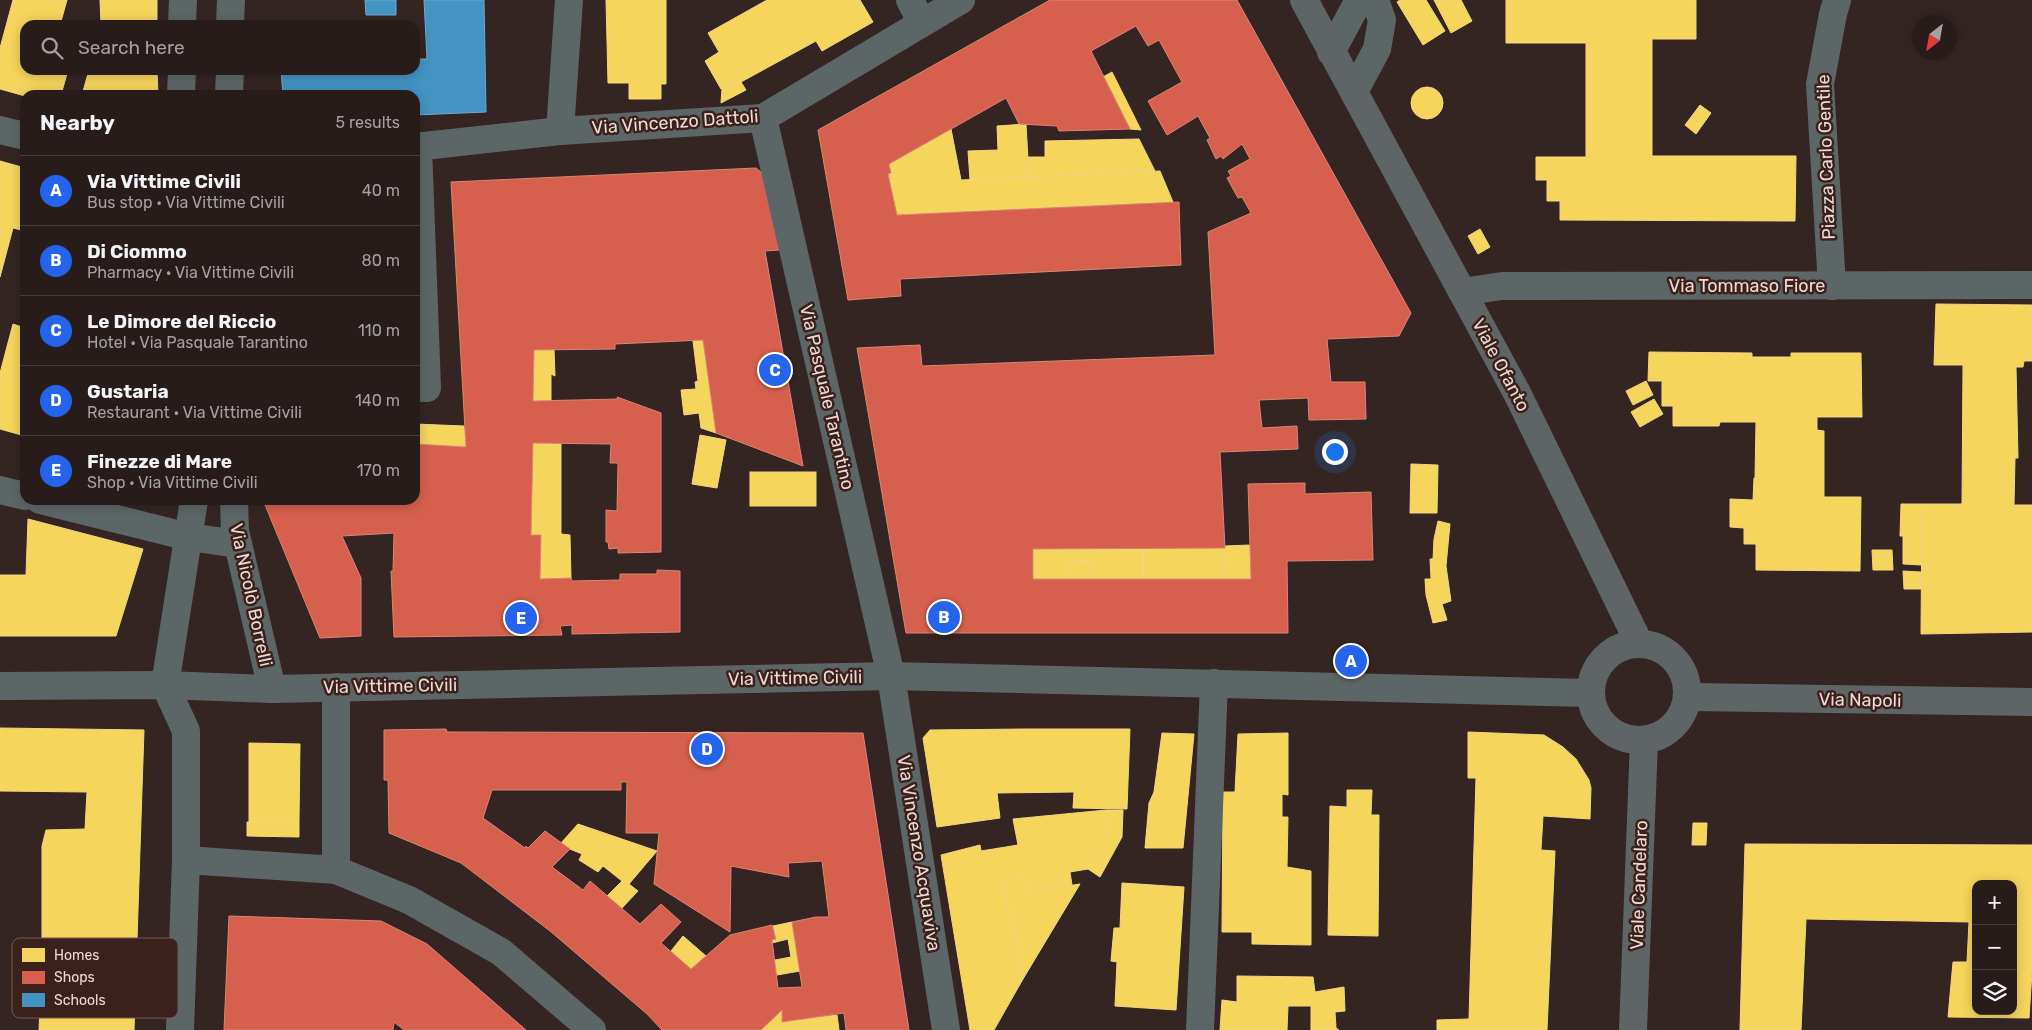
<!DOCTYPE html>
<html lang="en">
<head>
<meta charset="utf-8">
<style>
	body { margin:0; font-family:Rubik,sans-serif; background:#2f2523; color:#f1f3f6 }
	.controls { position:absolute; right:15px; bottom:15px; display:grid; overflow:hidden; border-radius:10px; box-shadow:0 2px 12px #0003 }
	.controls button { width:45px; height:45px; display:grid; place-items:center; padding:0; border:0; border-bottom:1px solid #433a39; background:#271c1a; color:#f1f3f6; font:25px sans-serif }
	.compass { position:absolute; left:1912px; top:15px; width:45px; height:45px; border-radius:50%; background:#271c1a; box-shadow:0 2px 12px #0003; rotate:211deg }
	.you { position:absolute; left:1334px; top:451px; width:18px; height:18px; margin:-12px; border:4px solid #fff; border-radius:50%; background:#1a73e8; box-shadow:0 0 0 8px #1a73e833 }
	.badge { display:grid; place-items:center; width:32px; height:32px; border-radius:50%; background:#2563eb; color:#fff; font-size:16px; font-weight:700 }
	.pin { position:absolute; translate:-50% -50%; border:2px solid #fff; box-shadow:0 1px 5px #0006 }
	.list { margin:0; padding:0; list-style:none }
	h2 { display:flex; justify-content:space-between; align-items:center; height:65px; margin:0; padding:0 20px; font-size:21px }
	h2 small { font-size:16px; font-weight:400; color:#a4a1a2 }
	.list li { display:grid; grid-template-columns:32px 1fr auto; gap:15px; align-items:center; box-sizing:border-box; height:70px; padding:0 20px; border-top:1px solid #433a39 }
	.list b { display:block; font-size:19px; white-space:nowrap }
	.list p { margin:0; font-size:16px; white-space:nowrap; color:#a4a1a2 }
	.list em { font-size:16px; font-style:normal; color:#a4a1a2 }
	.icon { flex:none; width:28px; height:28px; fill:none; stroke:currentColor; stroke-width:2; stroke-linecap:round; stroke-linejoin:round }
	.map { position:relative; flex:none; width:2032px; height:1030px; overflow:hidden }
	.search { position:absolute; background:#271c1a; box-shadow:0 2px 12px #0003; left:20px; top:20px; width:400px; height:55px; display:flex; align-items:center; gap:12px; box-sizing:border-box; padding:0 18px; border-radius:15px; color:#a4a1a2; font-size:19px }
	.panel { position:absolute; background:#271c1a; box-shadow:0 2px 12px #0003; left:20px; top:90px; width:400px; height:415px; border-radius:15px }
	.map>svg:first-child { display:block }
	.homes { fill:#f6d55c; stroke:#f3d681; fill-rule:evenodd }
	.shops { fill:#d6604d; stroke:#dd8576; fill-rule:evenodd }
	.schools { fill:#4393c3; stroke:#76a8c9 }
	.lines { fill:none; stroke-linecap:round; stroke-linejoin:round }
	.minor { stroke:#5d6667; stroke-width:28 }
	.major { stroke:#5f6566; stroke-width:28 }
	.labels { text-anchor:middle; dominant-baseline:central; stroke-width:5; stroke-linejoin:round; paint-order:stroke }
	.street-label { font-size:18px; fill:#ecdad6; stroke:#3b201c }
	.key { fill:#3b201c; stroke:#705854; stroke-width:1 }
	.key-label { font-size:14px; fill:#ecdad6 }
</style>
</head>
<body>
<div class="map">
<svg width="2032" height="1030" viewBox="0 0 2032 1030">
	<rect width="100%" height="100%" fill="#342523"/>
	<!-- homes -->
	<g class="homes">
		<polygon points="13,0 67,0 60,25 25,25 25,70 68,70 61,95 25,96 0,89 0,48"/>
		<polygon points="100,0 157,0 157,25 101,25"/>
		<polygon points="606,0 666,0 666,84 661,84 661,99 629,99 629,83 608,83"/>
		<polygon points="767,0 860,0 873,22 822,51 816,41 741,82 737,84 735,81 721,89 705,61 719,52 708,33"/>
		<polygon points="1400,0 1426,0 1445,31 1423,45 1397,2"/>
		<polygon points="1434,0 1461,0 1472,21 1451,33"/>
		<polygon points="1506,0 1696,0 1696,39 1652,39 1652,156 1796,156 1795,221 1560,220 1560,201 1547,201 1547,180 1536,180 1536,157 1586,157 1586,43 1506,43"/>
		<polygon points="89,70 157,70 158,95 82,95"/>
		<polygon points="1112,72 1141,130 1130,129 1103,77"/>
		<polygon points="735,81 737,84 741,82 746,90 721,103 722,88"/>
		<circle cx="1427" cy="103" r="16"/>
		<polygon points="1700,105 1711,113 1696,134 1685,125"/>
		<polygon points="1026,124 1029,177 970,180 968,151 998,150 997,126"/>
		<polygon points="951,129 961,180 1160,171 1173,202 897,215 888,174 891,173 889,164"/>
		<polygon points="1139,139 1155,171 1029,177 1028,157 1045,157 1045,141"/>
		<polygon points="0,161 25,168 25,231 13,228 0,277"/>
		<polygon points="1480,229 1490,247 1478,254 1468,236"/>
		<polygon points="1936,304 2032,305 2032,361 2024,361 2023,367 2016,367 2018,458 2015,458 2014,505 2032,505 2032,632 1921,634 1922,504 1962,504 1963,365 1934,365"/>
		<polygon points="13,324 25,328 25,436 0,429 0,373"/>
		<polygon points="703,340 716,433 701,428 699,413 684,415 681,390 696,389 695,382 698,381 693,341"/>
		<polygon points="554,349 555,376 551,374 551,401 533,401 534,350"/>
		<polygon points="1649,352 1752,353 1752,357 1791,357 1791,353 1861,353 1862,417 1817,417 1817,430 1824,431 1824,497 1861,497 1860,571 1756,570 1756,544 1744,544 1744,528 1730,527 1730,499 1753,500 1754,478 1755,478 1756,422 1720,422 1719,426 1673,426 1673,406 1662,406 1662,381 1648,381"/>
		<polygon points="1646,381 1653,395 1633,405 1626,391"/>
		<polygon points="1654,399 1663,414 1640,427 1631,412"/>
		<polygon points="415,424 464,426 466,447 416,444"/>
		<polygon points="700,435 726,440 717,488 692,484"/>
		<polygon points="533,443 561,444 561,534 570,535 571,578 540,579 541,535 531,535"/>
		<polygon points="1411,464 1438,465 1437,513 1410,513"/>
		<rect x="750" y="472" width="66" height="34"/>
		<polygon points="1901,504 1922,504 1921,565 1903,564 1903,536 1900,536"/>
		<polygon points="28,519 143,549 116,636 0,636 0,575 26,575"/>
		<polygon points="1438,521 1450,524 1446,566 1451,601 1442,604 1447,620 1433,623 1426,595 1425,579 1431,579 1430,559 1433,559 1434,539"/>
		<polygon points="1250,545 1251,579 1226,579 1225,546"/>
		<polygon points="1225,548 1226,579 1143,579 1143,549"/>
		<polygon points="1033,549 1094,549 1093,562 1072,562 1072,579 1033,579"/>
		<polygon points="1094,549 1143,549 1143,579 1093,580"/>
		<polygon points="1872,550 1892,550 1893,570 1873,570"/>
		<polygon points="1072,562 1093,562 1093,580 1072,579"/>
		<polygon points="1903,571 1921,572 1921,589 1904,589"/>
		<polygon points="0,728 144,730 134,1030 39,1030 42,967 42,846 46,830 85,829 87,792 0,791"/>
		<polygon points="1025,729 1130,729 1127,809 1073,808 1074,792 997,793 1000,818 937,827 923,738 930,730"/>
		<polygon points="1468,732 1544,735 1563,747 1576,759 1589,780 1591,788 1590,819 1543,816 1541,850 1555,851 1547,1030 1437,1030 1437,1020 1469,1019 1476,778 1468,778"/>
		<polygon points="1162,733 1194,734 1183,848 1145,848 1149,803 1154,792"/>
		<polygon points="1288,733 1288,795 1282,794 1282,817 1288,817 1287,867 1311,871 1311,945 1252,944 1252,932 1222,932 1223,792 1235,792 1238,734"/>
		<polygon points="249,743 300,744 299,822 249,822"/>
		<polygon points="1347,790 1372,790 1371,815 1379,815 1378,936 1328,935 1330,806 1347,807"/>
		<polygon points="1106,810 1107,836 1088,869 1070,872 1072,885 1027,892 1024,879 1003,881 1008,911 1012,911 1023,979 994,1030 970,1030 941,855 980,845 981,851 1018,845 1013,819"/>
		<polygon points="1106,810 1123,810 1122,837 1100,877 1088,869 1107,836"/>
		<polygon points="247,822 299,822 299,837 247,836"/>
		<polygon points="1693,823 1707,823 1706,845 1692,845"/>
		<polygon points="578,824 657,851 629,884 638,891 622,908 607,896 622,881 603,866 598,872 579,860 582,854 570,849 561,843"/>
		<path d="M1745,844L2032,845V972L2029,1018L1948,1017L1953,962H1967L1969,922L1806,919L1801,1030H1740ZM1976,884H2013V1011H1976Z"/>
		<polygon points="1024,879 1027,892 1080,884 1023,979 1012,911 1008,911 1003,881"/>
		<polygon points="1122,883 1184,887 1176,1010 1115,1006 1117,962 1111,961 1114,928 1120,928"/>
		<polygon points="792,922 800,971 777,975 775,960 791,957 788,939 772,943 772,940 776,939 773,926"/>
		<polygon points="683,936 706,956 691,969 671,951"/>
		<polygon points="1237,976 1313,977 1315,992 1344,987 1345,1011 1335,1012 1336,1028 1339,1030 1311,1030 1311,1006 1288,1006 1287,1030 1220,1030 1222,1000 1237,1002"/>
		<polygon points="782,1010 782,1022 837,1015 839,1030 761,1030"/>
	</g>
	<!-- shops -->
	<g class="shops">
		<polygon points="1050,0 1237,0 1411,313 1399,336 1327,339 1331,382 1365,382 1366,419 1309,420 1308,398 1259,400 1262,428 1297,426 1298,449 1220,452 1225,548 1033,549 1033,579 1251,579 1248,484 1305,483 1305,494 1371,492 1373,560 1287,561 1288,633 906,633 857,348 920,345 922,366 1215,355 1208,232 1251,213 1242,197 1238,198 1227,178 1231,176 1228,171 1250,159 1242,144 1223,159 1221,156 1216,159 1207,140 1210,138 1198,116 1167,135 1148,101 1182,82 1159,40 1148,46 1136,26 1091,51 1130,129 1059,131 1057,126 1019,124 1006,98 889,164 891,173 888,174 897,215 1179,202 1181,265 900,279 901,296 848,300 818,130"/>
		<polygon points="756,168 767,177 780,250 765,251 803,466 716,433 703,340 615,344 615,349 534,350 533,401 618,399 617,397 661,413 661,552 618,553 618,548 609,549 608,542 606,542 606,510 617,511 618,463 610,463 611,444 533,443 531,535 541,535 540,579 571,578 572,581 620,580 620,574 657,574 657,570 680,571 680,632 572,634 572,625 560,626 562,635 394,637 391,571 393,571 394,533 342,536 361,578 361,636 320,638 263,500 415,500 415,429 416,444 466,447 451,182"/>
		<path d="M446,729L447,732L863,733L909,1030H846L844,1013L782,1022V1010L761,1030H662L647,1014L550,931L461,863L389,833L388,780H384V730ZM621,782H627L626,833H659L654,884L730,932L731,866L789,877L788,863L822,861L829,917H816L792,922L802,987L778,988L772,940L776,939L772,925L730,935L691,969L661,943L681,922L661,904L640,924L590,881L583,890L552,867L570,849L545,831L528,848L526,846L525,848L483,818L492,790H621Z"/>
		<polygon points="229,916 381,921 427,944 526,1030 404,1030 394,1022 393,1030 224,1030"/>
	</g>
	<!-- schools -->
	<g class="schools">
		<polygon points="365,0 396,0 396,15 366,15"/>
		<polygon points="424,0 484,0 486,112 415,115 415,95 283,95 281,70 415,70 415,59 427,59"/>
	</g>
	<g class="lines">
		<!-- minor -->
		<g class="minor">
			<polyline points="910,0 922,23"/>
			<polyline points="182,25 183,0"/>
			<polyline points="230,25 231,0"/>
			<polyline points="1331,52 1359,0"/>
			<polyline points="1354,92 1377,49 1382,20 1375,0"/>
			<polyline points="181,95 182,70"/>
			<polyline points="229,95 230,70"/>
			<polyline points="763,118 891,676 946,1030"/>
			<polyline points="0,130 25,136"/>
			<polyline points="560,131 569,0"/>
			<polyline points="415,147 560,131 763,118 961,0"/>
			<polyline points="1832,286 1820,84 1833,14 1837,0"/>
			<polyline points="1462,292 1502,286 2032,285"/>
			<polyline points="415,388 427,388 418,147"/>
			<polyline points="0,490 25,496"/>
			<polyline points="40,500 189,537 238,544"/>
			<polyline points="234,500 235,531 272,689"/>
			<polyline points="0,686 165,685 272,689 891,676 1590,693"/>
			<polyline points="336,687 336,870 409,900 501,952 592,1030"/>
			<polyline points="186,860 336,870"/>
			<polyline points="180,1030 186,860 186,731 165,685 194,500"/>
			<polyline points="1200,1030 1214,683"/>
		</g>
		<!-- major -->
		<g class="major">
			<polyline points="1304,0 1517,393 1639,643"/>
			<circle cx="1639" cy="692" r="48"/>
			<polyline points="1687,697 2032,702"/>
			<polyline points="1633,1030 1644,740"/>
		</g>
	</g>
	<g class="labels">
		<!-- street labels -->
		<g class="street-label">
			<text transform="translate(675 122) rotate(-4)">Via Vincenzo Dattoli</text>
			<text transform="translate(1826 157) rotate(-92)">Piazza Carlo Gentile</text>
			<text x="1747" y="286">Via Tommaso Fiore</text>
			<text transform="translate(1501 365) rotate(62)">Viale Ofanto</text>
			<text transform="translate(827 397) rotate(77)">Via Pasquale Tarantino</text>
			<text transform="translate(251 595) rotate(78)">Via Nicolò Borrelli</text>
			<text transform="translate(795 678) rotate(-1)">Via Vittime Civili</text>
			<text transform="translate(390 686) rotate(-1)">Via Vittime Civili</text>
			<text transform="translate(1860 700) rotate(1)">Via Napoli</text>
			<text transform="translate(919 853) rotate(81)">Via Vincenzo Acquaviva</text>
			<text transform="translate(1639 885) rotate(-88)">Viale Candelaro</text>
		</g>
	</g>
	<!-- legend -->
	<rect x="12" y="938" width="166" height="80" rx="8" class="key"/>
	<rect x="22" y="948" width="23" height="14" fill="#f6d55c"/>
	<rect x="22" y="971" width="23" height="13" fill="#d6604d"/>
	<rect x="22" y="993" width="23" height="14" fill="#4393c3"/>
	<g class="key-label">
		<text x="54" y="960">Homes</text>
		<text x="54" y="982">Shops</text>
		<text x="54" y="1005">Schools</text>
	</g>
</svg>
<div class="controls">
<button>+</button>
<button>−</button>
<button><svg class="icon" aria-label="layers" viewBox="0 0 24 24"><path d="M12 4l9 5-9 5-9-5zM3 14l9 5 9-5"/></svg></button>
</div>
<svg class="compass" viewBox="-18 -18 36 36"><path d="M0-13l5 13h-10z" fill="#e53935"/><path d="M0 13l5-13h-10z" fill="#a4a1a2"/></svg>
<div class="you"></div>
<div class="pin badge" style="left:1351px;top:661px">A</div>
<div class="pin badge" style="left:944px;top:617px">B</div>
<div class="pin badge" style="left:775px;top:370px">C</div>
<div class="pin badge" style="left:707px;top:749px">D</div>
<div class="pin badge" style="left:521px;top:618px">E</div>
<div class="search"><svg class="icon" aria-label="search" viewBox="0 0 24 24"><circle cx="10" cy="10" r="6"/><path d="M15 15l6 6"/></svg>Search here</div>
<section class="panel">
<h2>Nearby<small>5 results</small></h2>
<ul class="list">
<li><span class="badge">A</span><div><b>Via Vittime Civili</b><p>Bus stop · Via Vittime Civili</p></div><em>40 m</em></li>
<li><span class="badge">B</span><div><b>Di Ciommo</b><p>Pharmacy · Via Vittime Civili</p></div><em>80 m</em></li>
<li><span class="badge">C</span><div><b>Le Dimore del Riccio</b><p>Hotel · Via Pasquale Tarantino</p></div><em>110 m</em></li>
<li><span class="badge">D</span><div><b>Gustaria</b><p>Restaurant · Via Vittime Civili</p></div><em>140 m</em></li>
<li><span class="badge">E</span><div><b>Finezze di Mare</b><p>Shop · Via Vittime Civili</p></div><em>170 m</em></li>
</ul>
</section>
</div>
</body>
</html>
